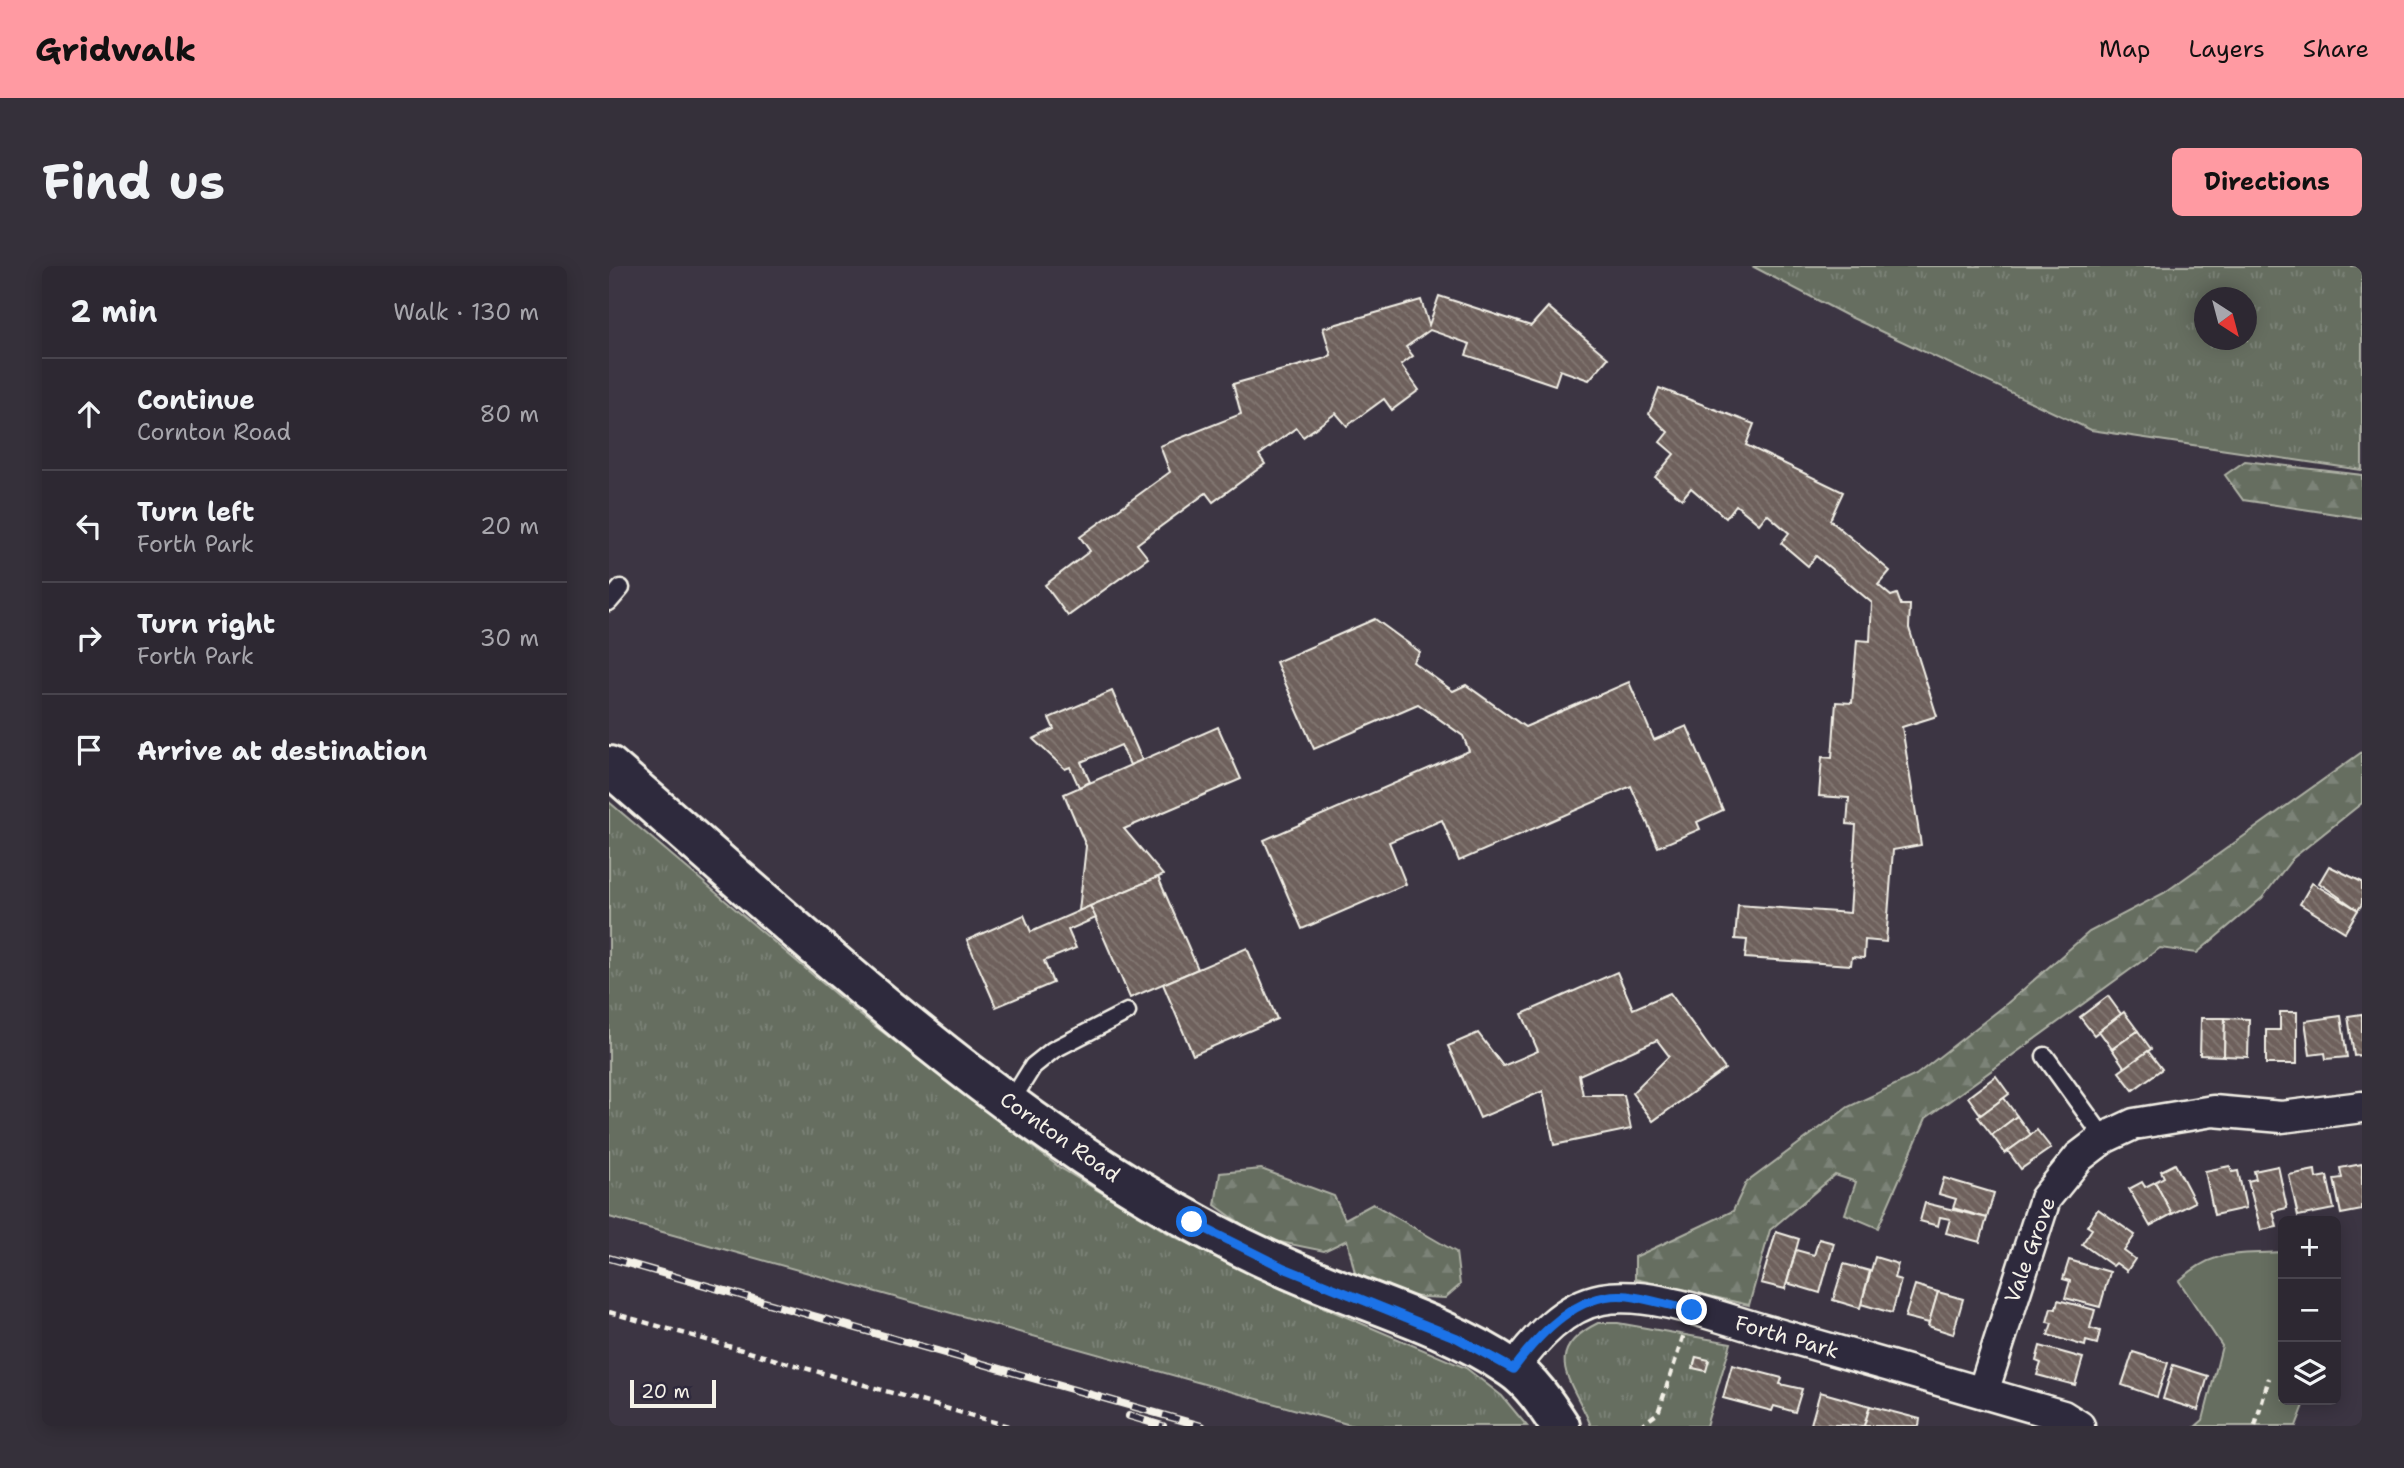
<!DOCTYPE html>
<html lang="en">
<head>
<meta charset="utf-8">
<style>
	body { margin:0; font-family:"Shantell Sans",sans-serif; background:#35303a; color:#f1f3f6 }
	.controls { position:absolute; right:21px; bottom:21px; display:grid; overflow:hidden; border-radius:10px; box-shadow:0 4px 18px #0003 }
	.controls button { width:63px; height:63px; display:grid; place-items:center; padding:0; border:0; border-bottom:2px solid #48444d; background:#2d2832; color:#f1f3f6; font:35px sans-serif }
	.compass { position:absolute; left:1585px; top:21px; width:63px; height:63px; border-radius:50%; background:#2d2832; box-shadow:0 4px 18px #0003; rotate:144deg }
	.scale { position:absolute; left:21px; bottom:18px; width:86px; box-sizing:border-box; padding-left:7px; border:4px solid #f4f1e8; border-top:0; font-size:19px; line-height:24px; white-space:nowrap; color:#f4f1e8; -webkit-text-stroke:5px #2f2a3d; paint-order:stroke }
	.stop { position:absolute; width:21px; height:21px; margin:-16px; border:5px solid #1a73e8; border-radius:50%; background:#fff }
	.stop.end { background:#1a73e8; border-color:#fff; box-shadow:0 2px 7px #0008 }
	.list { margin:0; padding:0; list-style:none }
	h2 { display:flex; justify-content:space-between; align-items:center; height:91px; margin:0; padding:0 28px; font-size:30px }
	h2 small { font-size:23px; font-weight:400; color:#a7a6ac }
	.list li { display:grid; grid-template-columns:46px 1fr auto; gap:21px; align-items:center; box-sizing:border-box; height:112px; padding:0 28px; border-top:2px solid #48444d }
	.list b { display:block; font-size:26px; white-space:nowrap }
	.list p { margin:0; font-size:23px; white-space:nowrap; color:#a7a6ac }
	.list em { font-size:23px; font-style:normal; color:#a7a6ac }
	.icon { flex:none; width:38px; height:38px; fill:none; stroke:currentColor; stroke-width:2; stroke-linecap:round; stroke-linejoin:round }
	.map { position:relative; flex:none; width:1753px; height:1160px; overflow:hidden; border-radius:10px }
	header { display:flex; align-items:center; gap:42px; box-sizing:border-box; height:98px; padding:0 35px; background:#ff9aa2; color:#111 }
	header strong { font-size:33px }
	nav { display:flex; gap:38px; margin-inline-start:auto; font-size:24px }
	.intro { display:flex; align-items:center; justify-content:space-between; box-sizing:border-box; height:168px; padding:0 42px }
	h1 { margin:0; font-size:49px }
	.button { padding:18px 32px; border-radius:10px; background:#ff9aa2; color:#111; font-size:24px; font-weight:700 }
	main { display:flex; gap:42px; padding:0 42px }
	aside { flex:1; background:#2d2832; border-radius:10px; box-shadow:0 4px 18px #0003 }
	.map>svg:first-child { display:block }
	.grass { fill:url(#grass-tufts); stroke:#adb0a4; stroke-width:2; fill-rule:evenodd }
	.forest { fill:url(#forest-firs); stroke:#adb0a4; stroke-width:2 }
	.park { fill:#666e61; stroke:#adb0a4; stroke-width:2 }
	.building { fill:url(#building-back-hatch); stroke:#f4f1e8; stroke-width:2 }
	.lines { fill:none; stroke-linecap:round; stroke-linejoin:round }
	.lane-casing { stroke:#f4f1e8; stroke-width:21 }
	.street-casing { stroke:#f4f1e8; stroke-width:35 }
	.secondary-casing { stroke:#f4f1e8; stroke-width:44 }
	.path { stroke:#f4f1e8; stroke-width:4.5; stroke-dasharray:7 5; stroke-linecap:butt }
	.lane { stroke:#2f2a3d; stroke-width:16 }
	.street { stroke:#2f2a3d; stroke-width:30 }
	.secondary { stroke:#2f2a3d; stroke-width:38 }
	.rail-casing { stroke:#f4f1e8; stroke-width:8 }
	.rail { stroke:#2f2a3d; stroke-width:5; stroke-dasharray:16; stroke-linecap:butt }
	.route { stroke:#1a73e8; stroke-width:9 }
	.labels { text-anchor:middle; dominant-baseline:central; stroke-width:5; stroke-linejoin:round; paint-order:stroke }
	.street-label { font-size:21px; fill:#f4f1e8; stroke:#2f2a3d }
</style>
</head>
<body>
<header>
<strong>Gridwalk</strong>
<nav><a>Map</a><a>Layers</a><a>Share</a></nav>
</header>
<div class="intro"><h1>Find us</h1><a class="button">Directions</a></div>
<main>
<aside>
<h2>2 min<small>Walk · 130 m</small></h2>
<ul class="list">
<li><svg class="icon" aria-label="ahead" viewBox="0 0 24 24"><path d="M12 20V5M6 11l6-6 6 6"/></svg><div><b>Continue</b><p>Cornton Road</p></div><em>80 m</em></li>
<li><svg class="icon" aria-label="left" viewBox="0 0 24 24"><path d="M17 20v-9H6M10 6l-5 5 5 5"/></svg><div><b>Turn left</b><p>Forth Park</p></div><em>20 m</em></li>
<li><svg class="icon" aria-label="right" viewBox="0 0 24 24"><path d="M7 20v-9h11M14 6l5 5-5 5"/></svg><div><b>Turn right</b><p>Forth Park</p></div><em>30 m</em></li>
<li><svg class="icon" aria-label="arrive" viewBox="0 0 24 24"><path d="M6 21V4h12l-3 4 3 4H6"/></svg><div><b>Arrive at destination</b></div></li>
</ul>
</aside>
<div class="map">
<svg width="1753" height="1160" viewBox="0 0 1753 1160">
	<defs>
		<pattern id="grass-tufts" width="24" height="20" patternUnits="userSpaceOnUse" patternTransform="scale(1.75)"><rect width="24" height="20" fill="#666e61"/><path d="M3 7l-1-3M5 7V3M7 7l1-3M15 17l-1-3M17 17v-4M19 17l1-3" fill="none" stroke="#7c8378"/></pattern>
		<pattern id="forest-firs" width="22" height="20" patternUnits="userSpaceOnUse" patternTransform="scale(1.75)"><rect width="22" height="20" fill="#666e61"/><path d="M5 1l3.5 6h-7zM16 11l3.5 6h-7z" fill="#7c8378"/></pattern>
		<pattern id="building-back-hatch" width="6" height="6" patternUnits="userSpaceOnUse" patternTransform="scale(1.75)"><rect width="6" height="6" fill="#6e615c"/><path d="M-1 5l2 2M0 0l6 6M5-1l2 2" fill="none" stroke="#837873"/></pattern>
	</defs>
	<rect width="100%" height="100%" fill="#3c3543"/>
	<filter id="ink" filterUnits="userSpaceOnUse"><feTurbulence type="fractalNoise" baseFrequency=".0143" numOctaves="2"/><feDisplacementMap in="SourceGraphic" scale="14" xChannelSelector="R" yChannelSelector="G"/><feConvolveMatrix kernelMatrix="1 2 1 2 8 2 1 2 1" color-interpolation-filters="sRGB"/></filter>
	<g filter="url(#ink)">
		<!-- grass -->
		<g class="grass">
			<path d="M1143,0H1753V204L1482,164L1237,49ZM1596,32H1638V74H1596Z"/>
			<polygon points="0,536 250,748 450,901 564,970 693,1032 857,1102 893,1130 918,1160 745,1160 0,951"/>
			<path d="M989,1057H1009L1122,1077L1097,1160H982C966,1118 928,1087 989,1057Z"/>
		</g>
		<!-- forest -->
		<g class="forest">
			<polygon points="1636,195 1753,209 1753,252 1634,234 1616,209"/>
			<polygon points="1753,486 1753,537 1684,592 1653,632 1588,687 1551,682 1317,852 1269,962 1236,948 1247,916 1226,909 1161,964 1140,1039 1026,1013 1026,991 1124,945 1137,917 1239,841 1307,809 1394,741 1480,666 1555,627"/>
			<polygon points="652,903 725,930 736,953 764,938 847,986 851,1019 836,1032 794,1030 746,1007 738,974 715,985 652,972 606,939 611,907"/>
		</g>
		<!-- park -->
		<path class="park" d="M1674,986V1134H1697L1687,1160H1587L1594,1154L1613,1080L1570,1015C1606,982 1628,989 1674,986Z"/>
		<!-- building -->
		<g class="building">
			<polygon points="830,30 922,60 939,41 999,92 980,114 951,104 946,119 857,89 861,78 821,64 797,81 804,90 792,99 810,124 783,144 775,133 738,160 727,147 694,171 687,162 650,189 656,198 604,236 597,227 528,278 539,292 459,350 436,319 481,285 471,271 561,206 551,180 632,148 624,118 717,92 722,89 714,62 812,34 820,59"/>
			<polygon points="1050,122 1145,158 1137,179 1234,226 1221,254 1281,305 1269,319 1282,330 1288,328 1292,339 1301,339 1300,362 1328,450 1293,461 1312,579 1284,584 1277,676 1256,674 1255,692 1243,691 1242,699 1136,692 1138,674 1126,673 1129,639 1241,647 1247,559 1238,558 1240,532 1210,530 1213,491 1223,492 1227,436 1243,437 1248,374 1261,375 1263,337 1207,290 1199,300 1172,277 1180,267 1158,248 1150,258 1127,239 1117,252 1082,222 1073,233 1046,211 1065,188 1051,176 1059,166 1040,148"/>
			<polygon points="766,353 811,386 804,396 844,425 857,419 916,461 1020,416 1045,474 1078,460 1114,544 1088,556 1091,563 1049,581 1022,520 850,595 833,554 780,576 797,618 693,663 655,574 860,485 854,470 809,438 705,483 667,396"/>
			<polygon points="503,425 533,494 521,499 512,479 472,496 481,516 470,521 461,501 456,503 424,473 445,463 440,452"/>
			<polygon points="609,461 632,513 515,563 554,609 470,645 477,580 455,528"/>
			<polygon points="1720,600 1753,616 1753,638 1749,644 1710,617"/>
			<polygon points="549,611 589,703 521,732 481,640"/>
			<polygon points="1703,617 1749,644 1736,666 1691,638"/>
			<polygon points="481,640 487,652 459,664 467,682 435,695 444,717 387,741 358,674 415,649 422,666"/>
			<polygon points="638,682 668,753 584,789 554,718"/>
			<polygon points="1008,706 1024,743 1061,727 1116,803 1044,855 1023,827 1060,790 1048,774 970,809 974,829 1015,829 1022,863 945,879 934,825 871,852 839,780 869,767 894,800 929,785 913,748"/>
			<polygon points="1499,730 1512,748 1485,769 1471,751"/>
			<polygon points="1515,746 1529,765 1503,783 1490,765"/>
			<polygon points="1671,746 1688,746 1688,798 1657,798 1657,764 1671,764"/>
			<polygon points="1753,748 1753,789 1745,790 1739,750"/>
			<polygon points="1732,750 1738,791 1717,793 1716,787 1701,789 1696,755"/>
			<polygon points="1592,752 1616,752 1615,790 1591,789"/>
			<polygon points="1616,752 1640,753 1639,791 1615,790"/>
			<polygon points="1529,765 1542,783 1516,802 1503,783"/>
			<polygon points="1539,785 1553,803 1524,824 1510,806"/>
			<polygon points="1387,810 1400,828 1372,849 1359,831"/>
			<polygon points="1395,832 1408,850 1383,869 1369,851"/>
			<polygon points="1408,850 1422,869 1396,887 1383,869"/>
			<polygon points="1428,864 1442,882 1412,903 1399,885"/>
			<polygon points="1566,898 1586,936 1563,948 1546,916 1555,911 1552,905"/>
			<polygon points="1753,898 1753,944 1732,948 1725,913 1733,912 1731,902"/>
			<polygon points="1621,900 1623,906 1629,905 1637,942 1605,949 1596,905"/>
			<polygon points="1669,900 1678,942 1664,945 1668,961 1652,964 1639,915 1647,913 1645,905"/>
			<polygon points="1706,904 1707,912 1718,910 1725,943 1689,950 1680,909"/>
			<polygon points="1335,912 1385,927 1378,952 1344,942 1347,933 1330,928"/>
			<polygon points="1533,916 1536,921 1546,916 1563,948 1541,960 1520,923"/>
			<polygon points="1316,937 1378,952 1371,976 1337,967 1341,953 1331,951 1329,960 1311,955"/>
			<polygon points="1489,943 1526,969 1515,985 1526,993 1518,1005 1507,997 1504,1000 1473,978 1483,963 1478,960"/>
			<polygon points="1167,966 1190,973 1176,1023 1152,1017"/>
			<polygon points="1210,973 1225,977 1211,1027 1178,1017 1187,984 1205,989"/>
			<polygon points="1266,991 1289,998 1285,1012 1292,1014 1283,1047 1252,1038"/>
			<polygon points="1460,994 1501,1006 1491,1041 1456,1032 1461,1015 1454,1013"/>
			<polygon points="1235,998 1261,1005 1251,1042 1224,1034"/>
			<polygon points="1306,1019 1329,1026 1320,1057 1296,1051"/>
			<polygon points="1329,1026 1354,1033 1344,1068 1319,1060"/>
			<polygon points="1449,1034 1486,1044 1481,1062 1491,1065 1488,1078 1477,1075 1476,1080 1439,1069 1443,1057 1438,1056 1442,1042 1447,1043"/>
			<polygon points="1431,1080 1474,1092 1466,1119 1428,1109 1432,1097 1427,1095"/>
			<polygon points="1524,1086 1559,1097 1548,1131 1513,1119"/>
			<polygon points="1087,1091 1100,1094 1097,1105 1084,1102"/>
			<polygon points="1123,1099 1173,1112 1171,1118 1193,1123 1186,1146 1165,1140 1163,1145 1114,1132"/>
			<polygon points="1564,1099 1599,1110 1589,1144 1554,1133"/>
			<polygon points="1211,1126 1261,1140 1255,1160 1202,1158"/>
			<polygon points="1261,1140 1311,1153 1310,1160 1255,1160"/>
		</g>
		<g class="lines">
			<!-- lane casing -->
			<g class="lane-casing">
				<g id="lane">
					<polyline points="0,336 12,322"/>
					<polyline points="1436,790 1495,872"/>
					<polyline points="401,837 424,800 444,784 518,746"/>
				</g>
			</g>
			<!-- street casing -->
			<g class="street-casing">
				<g id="street">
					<path d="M904,1103C926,1073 955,1040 993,1033C1042,1024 1111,1052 1158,1065C1257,1093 1355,1121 1454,1150L1470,1160"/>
					<polyline points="1374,1126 1436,933 1470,891 1495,872 1525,858 1604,845 1673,851 1753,841"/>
				</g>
			</g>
			<!-- secondary casing -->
			<g class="secondary-casing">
				<path id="secondary" d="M0,500C206,678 425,892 677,1002C751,1035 834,1056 902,1102C922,1115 938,1140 951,1160"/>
			</g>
			<!-- path -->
			<g class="path">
				<polyline points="0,1046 399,1160"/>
				<polyline points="1031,1160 1049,1147 1075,1068"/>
				<polyline points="1646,1160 1660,1112"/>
			</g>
			<!-- lane -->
			<use href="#lane" class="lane"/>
			<!-- street -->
			<use href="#street" class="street"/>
			<!-- secondary -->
			<use href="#secondary" class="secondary"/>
			<!-- rail casing -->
			<g class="rail-casing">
				<g id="rail">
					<polyline points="0,992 593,1160"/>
					<polyline points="520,1150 554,1160"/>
				</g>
			</g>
			<!-- rail -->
			<use href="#rail" class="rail"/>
		</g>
	</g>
	<g class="lines" filter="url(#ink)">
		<!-- route -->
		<path class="route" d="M583,956L675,1002L848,1072L904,1103C930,1068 970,1024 1019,1030C1040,1033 1062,1040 1083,1044"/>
	</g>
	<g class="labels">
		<!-- street labels -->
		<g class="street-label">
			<text transform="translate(451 871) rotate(35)">Cornton Road</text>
			<text transform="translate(1421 984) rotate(-70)">Vale Grove</text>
			<text transform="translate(1178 1071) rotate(16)">Forth Park</text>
		</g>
	</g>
</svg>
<div class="controls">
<button>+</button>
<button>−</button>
<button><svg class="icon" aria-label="layers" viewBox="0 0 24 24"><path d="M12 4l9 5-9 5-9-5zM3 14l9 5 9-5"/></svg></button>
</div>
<svg class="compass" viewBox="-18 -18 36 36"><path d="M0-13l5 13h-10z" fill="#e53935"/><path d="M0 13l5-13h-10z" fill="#a7a6ac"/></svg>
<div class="scale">20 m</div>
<div class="stop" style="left:583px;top:956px"></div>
<div class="stop end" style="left:1083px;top:1044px"></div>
</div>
</main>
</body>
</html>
